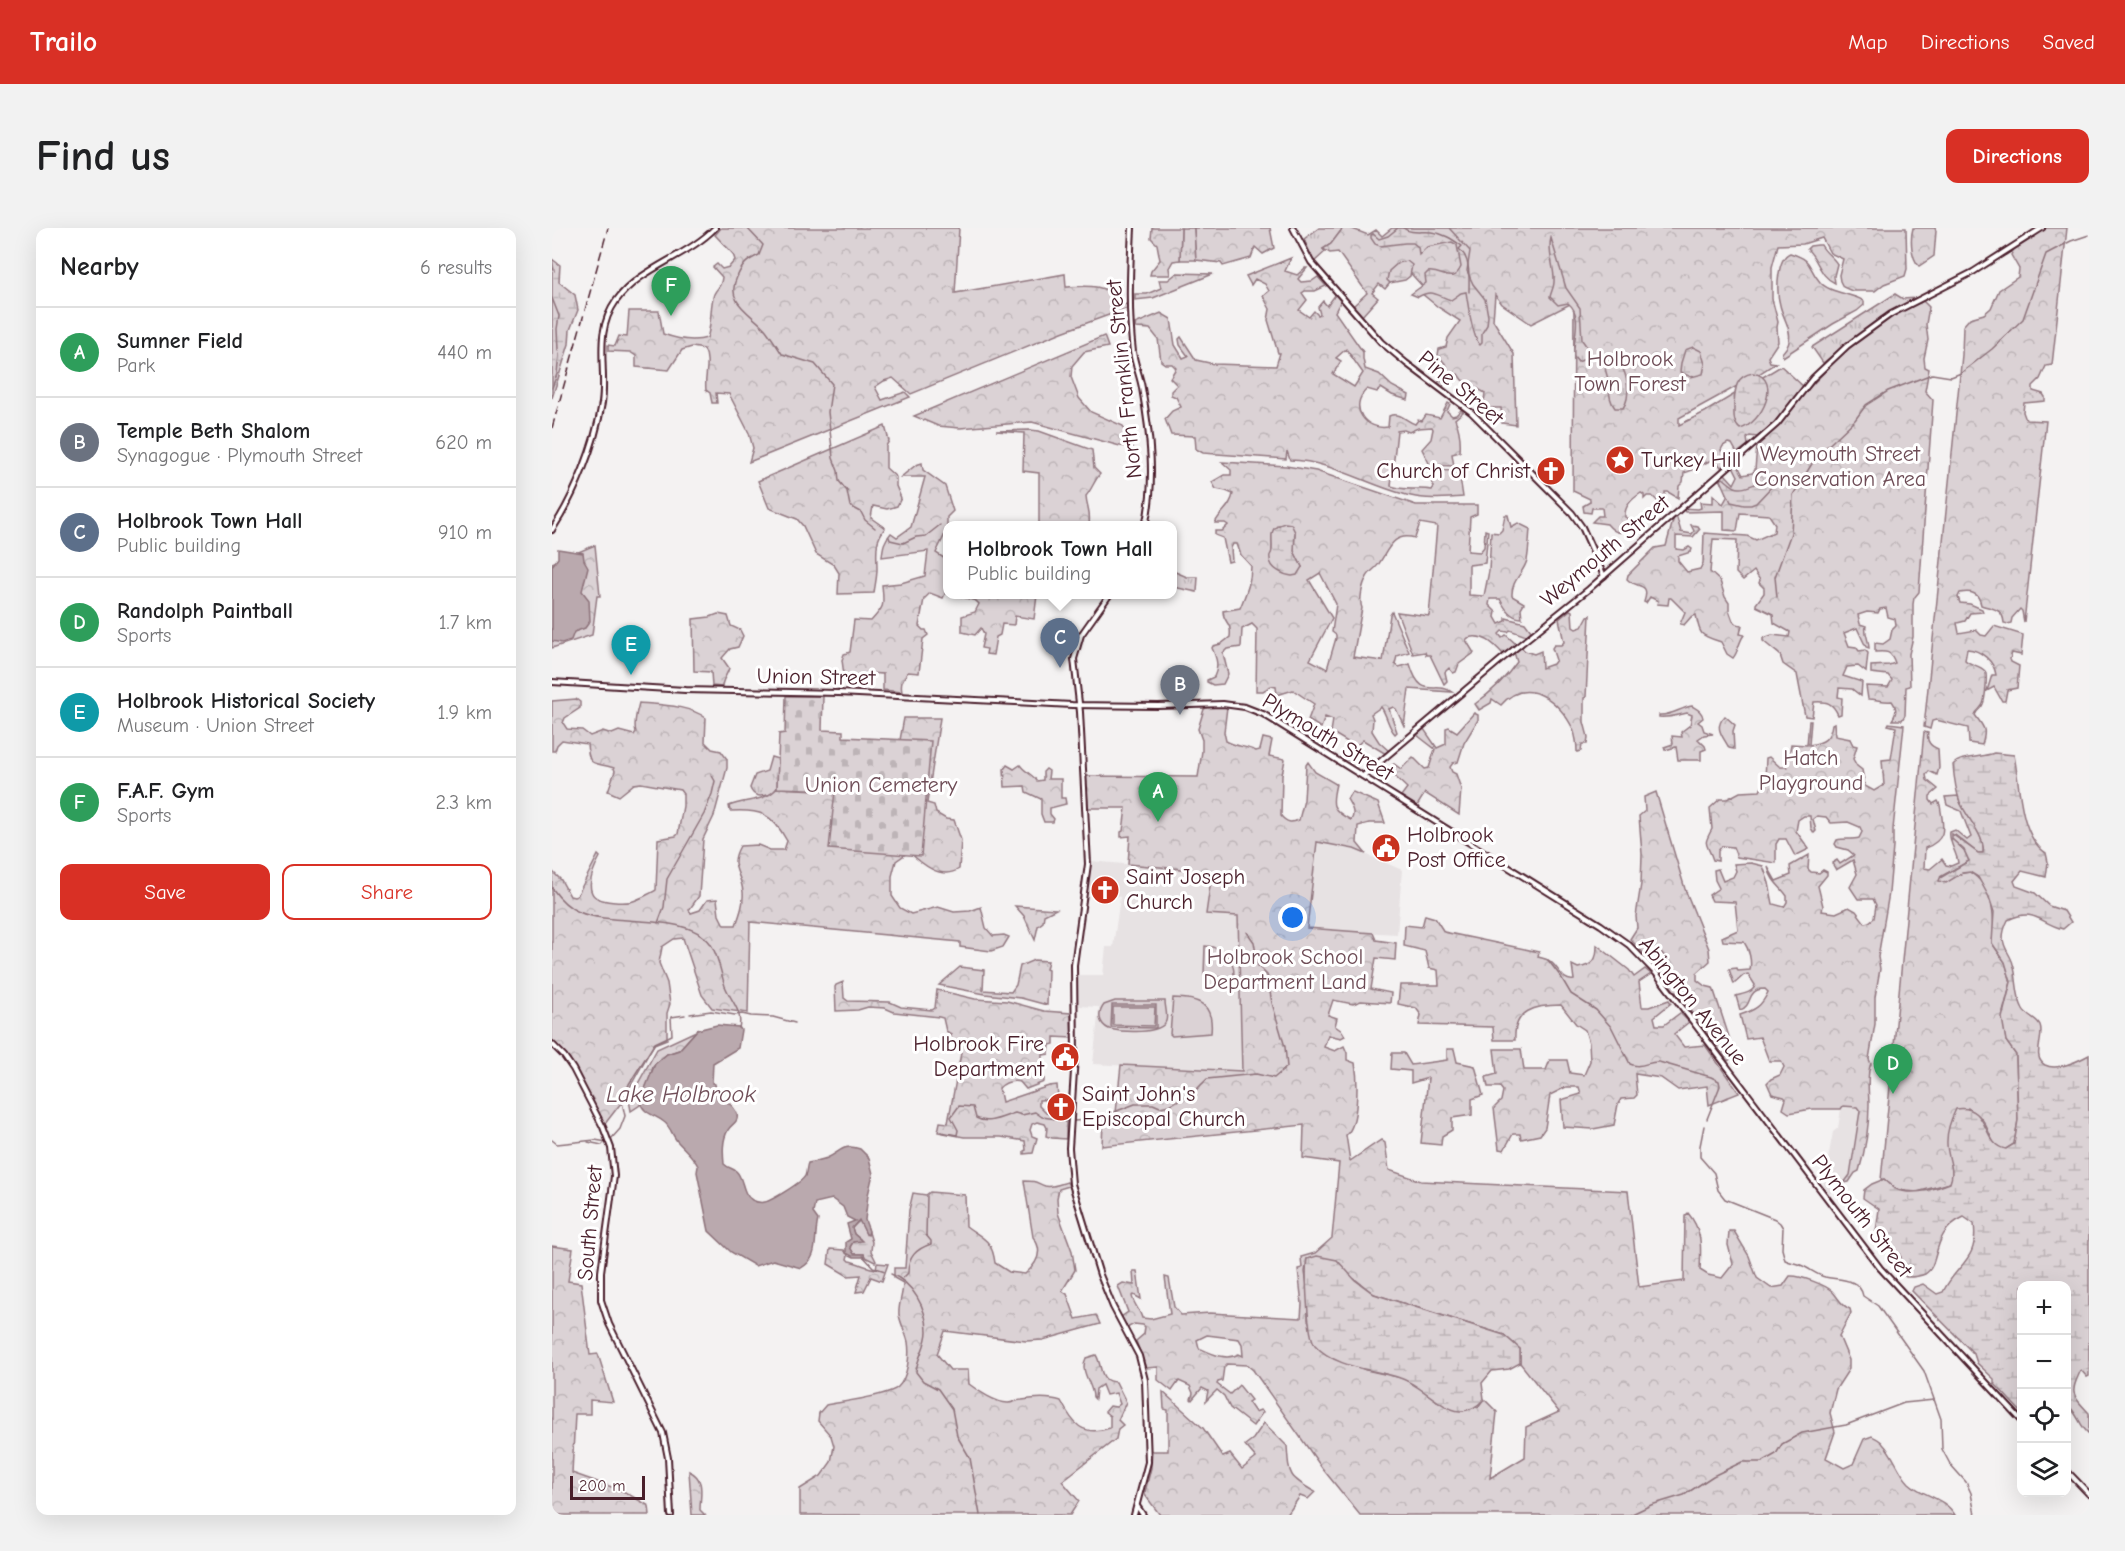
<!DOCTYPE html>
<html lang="en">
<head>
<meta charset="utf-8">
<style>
	body { margin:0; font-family:"Comic Neue",sans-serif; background:#f2f2f2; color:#202124 }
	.controls { position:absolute; right:18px; bottom:18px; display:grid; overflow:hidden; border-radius:12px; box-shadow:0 6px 24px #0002 }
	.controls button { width:54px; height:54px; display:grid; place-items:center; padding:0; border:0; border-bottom:2px solid #e0e0e0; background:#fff; color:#202124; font:30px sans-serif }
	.scale { position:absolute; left:18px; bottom:15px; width:75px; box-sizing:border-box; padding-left:6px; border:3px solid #4a1f2b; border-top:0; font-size:16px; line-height:21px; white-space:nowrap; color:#4a1f2b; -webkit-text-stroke:4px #fff; paint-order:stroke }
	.you { position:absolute; left:741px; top:690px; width:21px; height:21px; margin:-15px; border:4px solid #fff; border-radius:50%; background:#1a73e8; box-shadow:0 0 0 9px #1a73e833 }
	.badge { display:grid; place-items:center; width:39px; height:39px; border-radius:50%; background:#d93025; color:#fff; font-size:20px; font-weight:700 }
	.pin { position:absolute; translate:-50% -50px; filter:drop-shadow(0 2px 3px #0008) }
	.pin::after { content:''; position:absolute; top:32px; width:21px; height:18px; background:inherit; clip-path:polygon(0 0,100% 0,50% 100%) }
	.popup { position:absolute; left:391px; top:293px; width:234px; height:78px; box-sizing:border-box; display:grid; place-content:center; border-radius:12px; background:#fff; filter:drop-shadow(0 2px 4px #0005); font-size:20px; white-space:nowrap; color:#757577 }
	.popup b { font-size:22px; color:#202124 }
	.popup::after { content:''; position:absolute; left:50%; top:100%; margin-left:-12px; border:12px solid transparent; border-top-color:#fff }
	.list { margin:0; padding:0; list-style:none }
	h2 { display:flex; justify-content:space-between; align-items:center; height:78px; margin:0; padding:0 24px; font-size:26px }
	h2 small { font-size:20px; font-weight:400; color:#757577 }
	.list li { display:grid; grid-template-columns:39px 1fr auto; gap:18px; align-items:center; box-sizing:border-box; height:90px; padding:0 24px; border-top:2px solid #e0e0e0 }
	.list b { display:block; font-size:22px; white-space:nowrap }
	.list p { margin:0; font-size:20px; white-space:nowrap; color:#757577 }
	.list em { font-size:20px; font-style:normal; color:#757577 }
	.actions { display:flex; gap:12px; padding:18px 24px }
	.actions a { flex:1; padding:14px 0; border:2px solid #d93025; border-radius:12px; text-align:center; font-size:21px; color:#d93025 }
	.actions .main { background:#d93025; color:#fff }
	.icon { flex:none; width:33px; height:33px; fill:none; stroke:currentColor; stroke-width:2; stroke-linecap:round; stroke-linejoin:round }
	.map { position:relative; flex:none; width:1537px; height:1287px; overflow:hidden; border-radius:12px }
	header { display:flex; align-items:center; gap:36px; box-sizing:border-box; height:84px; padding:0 30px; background:#d93025; color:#fff }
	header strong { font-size:28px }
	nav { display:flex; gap:33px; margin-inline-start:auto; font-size:21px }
	.intro { display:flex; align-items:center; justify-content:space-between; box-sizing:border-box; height:144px; padding:0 36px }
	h1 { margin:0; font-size:42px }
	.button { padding:15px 27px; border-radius:12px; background:#d93025; color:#fff; font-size:21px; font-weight:700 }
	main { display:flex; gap:36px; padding:0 36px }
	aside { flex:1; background:#fff; border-radius:12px; box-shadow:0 6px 24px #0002 }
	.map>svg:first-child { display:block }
	.built { fill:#e7e2e3 }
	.grass { fill:url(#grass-tufts); stroke:#927880; stroke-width:1.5 }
	.forest { fill:url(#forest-crowns); stroke:#927880; stroke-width:1.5; fill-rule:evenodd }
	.wetland { fill:url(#wetland-marsh); stroke:#927880; stroke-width:1.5 }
	.cemetery { fill:url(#cemetery-stones); stroke:#927880; stroke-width:1.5 }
	.pitch { fill:#dbd2d5; stroke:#927880; stroke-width:1.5; fill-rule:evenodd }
	.water { fill:#baa9ae; stroke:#8d727a; stroke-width:1.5 }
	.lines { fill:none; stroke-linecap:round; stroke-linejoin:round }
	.stream { stroke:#8d727a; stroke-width:1.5 }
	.secondary-casing { stroke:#4a1f2b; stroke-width:8 }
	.secondary { stroke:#fff; stroke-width:4 }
	.rail { stroke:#4a1f2b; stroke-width:1.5; stroke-dasharray:9 4.5; stroke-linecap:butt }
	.labels { text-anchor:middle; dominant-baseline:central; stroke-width:6; stroke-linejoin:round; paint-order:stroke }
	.park-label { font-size:22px; fill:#6e4c56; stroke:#fff }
	.street-label { font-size:22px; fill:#4a1f2b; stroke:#fff }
	.poi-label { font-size:22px; fill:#4a1f2b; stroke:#fff; text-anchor:start }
	.water-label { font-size:24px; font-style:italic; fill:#714f59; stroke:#fff }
</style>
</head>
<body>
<header>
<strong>Trailo</strong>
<nav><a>Map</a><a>Directions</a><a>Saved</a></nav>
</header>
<div class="intro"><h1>Find us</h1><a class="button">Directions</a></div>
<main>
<aside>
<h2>Nearby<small>6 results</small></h2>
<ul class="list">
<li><span class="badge" style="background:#2e9e5b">A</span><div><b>Sumner Field</b><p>Park</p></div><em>440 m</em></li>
<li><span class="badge" style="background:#6b7280">B</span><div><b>Temple Beth Shalom</b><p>Synagogue · Plymouth Street</p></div><em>620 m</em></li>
<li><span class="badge" style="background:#5c6f8a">C</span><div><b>Holbrook Town Hall</b><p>Public building</p></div><em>910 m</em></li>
<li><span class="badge" style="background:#2e9e5b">D</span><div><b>Randolph Paintball</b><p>Sports</p></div><em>1.7 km</em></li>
<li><span class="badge" style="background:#0f9aa8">E</span><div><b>Holbrook Historical Society</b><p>Museum · Union Street</p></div><em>1.9 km</em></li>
<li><span class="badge" style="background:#2e9e5b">F</span><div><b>F.A.F. Gym</b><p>Sports</p></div><em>2.3 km</em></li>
</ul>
<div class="actions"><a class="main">Save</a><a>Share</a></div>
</aside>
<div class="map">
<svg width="1537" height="1287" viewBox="0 0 1537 1287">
	<defs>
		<pattern id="grass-tufts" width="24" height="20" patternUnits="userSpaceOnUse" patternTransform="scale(1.5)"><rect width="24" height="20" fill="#dbd2d5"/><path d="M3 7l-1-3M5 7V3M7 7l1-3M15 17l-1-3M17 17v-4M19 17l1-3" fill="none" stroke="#bdb4b7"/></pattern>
		<pattern id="forest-crowns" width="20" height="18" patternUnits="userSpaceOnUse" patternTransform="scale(1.5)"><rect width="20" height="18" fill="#dbd2d5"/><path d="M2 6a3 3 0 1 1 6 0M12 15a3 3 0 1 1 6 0" fill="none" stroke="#bdb4b7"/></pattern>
		<pattern id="wetland-marsh" width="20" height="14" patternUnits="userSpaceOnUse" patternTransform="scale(1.5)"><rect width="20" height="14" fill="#dbd2d5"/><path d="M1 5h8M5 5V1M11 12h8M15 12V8" fill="none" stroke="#bdb4b7"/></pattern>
		<pattern id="cemetery-stones" width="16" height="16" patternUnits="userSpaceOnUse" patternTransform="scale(1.5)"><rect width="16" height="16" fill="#dbd2d5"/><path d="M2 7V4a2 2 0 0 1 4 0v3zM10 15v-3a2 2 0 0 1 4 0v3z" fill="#bdb4b7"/></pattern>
	</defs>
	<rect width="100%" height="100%" fill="#f4f2f2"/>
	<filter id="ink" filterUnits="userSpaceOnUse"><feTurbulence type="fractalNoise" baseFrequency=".0167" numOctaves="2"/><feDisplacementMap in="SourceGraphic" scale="12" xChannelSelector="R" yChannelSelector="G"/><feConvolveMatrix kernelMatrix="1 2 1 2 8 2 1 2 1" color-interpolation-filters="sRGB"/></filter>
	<g filter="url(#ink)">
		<!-- built -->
		<g class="built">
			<polygon points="765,613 802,621 850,642 845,706 755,701"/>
			<polygon points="539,633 660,644 686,688 690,844 541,836 547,779 526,778 525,747 551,747 554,719 561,719 568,669 536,663"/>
			<polygon points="1291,878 1305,879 1308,883 1307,900 1303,911 1298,947 1290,957 1277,966 1271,958 1281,904 1286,900 1289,881"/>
		</g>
		<!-- grass -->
		<g class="grass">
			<polygon points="629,0 642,0 644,32 628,32"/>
			<polygon points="767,0 791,0 779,16 771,21 773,24 762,34 752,11"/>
			<polygon points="1343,66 1351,71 1365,70 1329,89 1271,135 1260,119"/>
			<polygon points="621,343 635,349 646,349 645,364 621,359"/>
			<path d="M219,529L226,531L225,560L220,566C211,568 202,571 198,560L203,547L215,543Z"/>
		</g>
		<!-- forest -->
		<g class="forest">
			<path d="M169,0H407L403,65L513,46L514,59C530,58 546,56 561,65L564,78L575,76L576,80L510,104L359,166L341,150L332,153L323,159L330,172L353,164L358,169L197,234L201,220L197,205L177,166L164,165L165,175H160L158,165L154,162C152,148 159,134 152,121L140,119L130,122L117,142L84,139V128L78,124L56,123V117L63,118L67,108L75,109L77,83H107L111,106C125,111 141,114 155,110C160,97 158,76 162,66C166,58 169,60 170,49L161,39L165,36L170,41L177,39L183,32L181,26L163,7Z"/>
			<polygon points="600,0 629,0 628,32 621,33 617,40 618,47 598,47 599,43 608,32 605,16 599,10"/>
			<polygon points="642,0 718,0 722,20 711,26 703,19 699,30 671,38 669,35 644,32"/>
			<path d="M791,0H798L816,7L824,2L830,8L840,0H1354L1355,41L1353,48L1332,56L1323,63H1300L1291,59L1288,53L1287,47L1291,31L1278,25L1270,10L1251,16L1226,17L1220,39V71L1226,94L1225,99L1226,114L1216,129L1218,134L1224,135L1207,146L1205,145L1187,157L1127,190V197L1153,184L1229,138L1252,159L1221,196L1205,209L1198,208L1195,210L1196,217L1185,225L1180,216L1176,215L1171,218L1169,222L1174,235L1169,239L1162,231C1151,235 1144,242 1132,245L1131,254L1127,258L1126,270L1116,264H1113V280L1100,268H1095L1092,271V267L1089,265C1080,271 1072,278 1073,289L1082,293L1083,297C1070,306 1065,308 1055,296L1040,294L1046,288H1051L1050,280H1040L1039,285L1032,284L1031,278L1038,274V271L1021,263L1022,74L979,96L950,76L943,67L941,92L962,126L964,197L950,195L949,180H931L933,165L910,152L906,146L890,159L886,155L895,143V138L886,127L887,121L894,119L896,110L908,93L886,79L869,65L872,60L852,38L833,61L827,56L820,65L826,70L810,88L801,78L815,65L786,24L778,25L771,21L779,16Z"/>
			<path d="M1361,0H1383L1384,3L1382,28L1367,38C1359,30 1358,11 1361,0Z"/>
			<path d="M1494,0H1515L1500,137L1494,138L1488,151L1481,158V163L1491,166L1493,169V173L1472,175L1471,184L1474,192L1494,193L1472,394L1470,383L1468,381L1460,390L1459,395L1456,396L1452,395C1451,380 1440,381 1429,377C1427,365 1420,363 1408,365L1406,369L1408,375L1418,376L1430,381L1431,384L1418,385L1413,393L1405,395L1407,405L1424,402L1429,407L1434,408L1442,398L1471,407L1469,427L1460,425L1458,431L1459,434L1467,438L1465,460L1455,462L1453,473H1450L1442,459L1435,463L1440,447H1444C1442,433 1429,422 1415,421L1413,432C1418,437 1428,437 1433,443C1436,446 1433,472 1431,476C1429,482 1425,481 1423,487C1432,500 1435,500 1430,517L1417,515L1416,500L1384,492L1380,493L1378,501L1372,499L1410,127L1411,98L1418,90L1432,86L1439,80L1447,62L1466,49L1467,41L1459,27L1463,19Z"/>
			<path d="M1266,17H1269C1274,26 1281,29 1285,36L1282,48L1283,55C1267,48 1267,32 1255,21L1258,18Z"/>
			<path d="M1238,25C1263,33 1254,38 1268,54C1277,65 1300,65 1312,73V77L1305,83L1281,96L1231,129L1230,125C1233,121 1237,118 1237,113C1240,101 1230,88 1228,77C1224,63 1225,30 1238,25Z"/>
			<path d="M739,30L733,43L745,47L753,40H755L746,51L749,54L760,53L766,49L774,58L763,63H753L750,65L755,72L747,82L757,89L762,83L766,87L768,86L766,79L771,73L775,78L784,66L789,72L783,84L811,124V131L813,141L827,146L840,158L857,167L856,172L840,167L829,160L825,164L815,161C795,180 815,203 836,199L837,188C847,183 854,193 863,196L866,192L870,193L874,187L888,190L896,175L898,176L895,183L900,188L904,187L909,182L911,184L903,191C908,202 909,212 908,224L900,226L902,238L878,237L870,221L879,211L881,201L880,199L866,200L857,204L852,202L845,203L839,258C856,264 865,259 880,262L882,259L879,252L878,242L907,243L911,269C894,270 875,272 859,268C818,259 781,233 738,232L735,223L734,231L651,225L644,221L643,208L619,207L613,191L620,183L629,179L624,169L619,167V163L625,157L618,150L624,140L620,136H613L609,133L606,111L598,101L584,100L583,96L609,85L619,91L623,117L631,130L636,128L628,117L627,111L629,109L644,132L662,136L724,138L728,125H726L716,92L718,81L711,68L717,63L713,56L703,51L699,57L694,48ZM794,121L811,145L802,159L781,146L789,133L784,130Z"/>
			<polygon points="625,45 661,46 601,70 583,72 583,66 595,66 609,60 607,52 616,52"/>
			<path d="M1371,73L1377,79L1374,96L1376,112L1372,130L1373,139L1377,141L1373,163L1381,172L1367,364L1362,370L1361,376V409L1357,426L1358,458L1354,459L1353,487L1350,492H1340C1345,484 1345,480 1340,473C1331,474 1325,471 1316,471L1314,458L1336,459L1340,452L1336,447L1319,445V438L1337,437L1343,435C1339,423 1335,423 1323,424V415L1331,416L1338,411L1340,402L1344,398L1343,391L1336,389L1334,380L1328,381L1326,385L1315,384L1306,387L1308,396L1314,398C1312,406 1317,411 1317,420L1314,419L1305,400L1292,405L1297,418L1304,419L1307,423L1313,422L1316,425L1314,444L1306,438L1295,439L1291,448L1310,454L1309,468L1300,461L1287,460L1286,469L1290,470L1289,486L1286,487C1281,475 1275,473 1262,474L1260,489L1253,488L1245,446L1231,436L1228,427L1211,413V410L1220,407L1237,409L1238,404L1222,395L1221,386L1204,378V376L1212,365V360L1207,355L1208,352L1202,343L1191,352L1184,345L1185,312L1161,311L1158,344L1168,353L1173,369L1177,375V382L1181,393L1184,396L1190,397L1188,406L1192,407C1186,415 1187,423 1181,430L1175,426L1169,414C1148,407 1148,408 1144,387L1139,389L1132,397L1128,396L1133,384L1119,370H1117L1116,377L1105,376L1106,373L1098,369L1094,375L1092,374C1099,353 1084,361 1075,351L1076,347L1103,320L1114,318L1122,289L1125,290L1129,304L1140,306L1142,303L1139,297L1146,298L1148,301L1141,309L1124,308V321L1132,322L1137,319L1140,321L1139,324L1126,328V333L1135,344L1148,341L1151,335L1152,305L1195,308L1204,312L1222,304L1223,296L1217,287L1188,285L1185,303L1172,302V283L1133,284L1131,280L1146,281L1149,280L1148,274L1161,275V267L1171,276L1175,269V260L1166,251L1173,246L1182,256L1186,248L1181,238L1185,236L1191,247L1200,245L1203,242L1205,217L1233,190L1258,159L1291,125L1336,90Z"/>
			<polygon points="552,108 556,119 532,124 520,138 519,149 527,170 539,184 571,198 581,219 568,218 480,194 408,200 386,198 362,188"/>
			<path d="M333,198L337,213L334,218V240L344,249V258L349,270L345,278L335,281L321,278L319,290L333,300C322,314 325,324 325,341C325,349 323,357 322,365L286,366L287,345L282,337L264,326L251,298L245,291L217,280L206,253Z"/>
			<path d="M478,202L487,203L540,222L542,240L548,246C542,253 540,261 534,268C535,281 539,282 537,297H487V245L471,243L472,205L444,203Z"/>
			<path d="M670,234L734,238L764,243L864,277H925V286L918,289L916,323L928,324L932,319L933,302L936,303L933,335L917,337V367L932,368L937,343L939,304L947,305L950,302L953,287H956L959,299L966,295L978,301C977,311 977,322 975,332C972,345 959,352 960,368L972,375L969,380L970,390C959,390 953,381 948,371H938L937,377L944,384L943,389L947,396L954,393V390L973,395L979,403L974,408L958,402L956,404L950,403L947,406L950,410L954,407L964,416L951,426C942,416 931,405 916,410L914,412L922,425L907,436L904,444L901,445L897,440L893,444L895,453L892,456L878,427H874L873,424L861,426L845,384L877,388L885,298L868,295L863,310C842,304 837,320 828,334C825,340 818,343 815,349C810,357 807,373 810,380L801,429L831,433L838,387L840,384L857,424L845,428L843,436L847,439L858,436C869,474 884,452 900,464L857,461L852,498L844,481L841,479L837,481L845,504L843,506C836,499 835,487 829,479L819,486L821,491L820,503L827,514L837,523L834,526L811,512L804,518L806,522L797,537L791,533L799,516L779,504L781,492L773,489L769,500L756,492L762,476L741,462L725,467L724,459L719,458L711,463H704L705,401L700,396L690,401L689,419L675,421L671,425L676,446L671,456L661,457L655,454V452L662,449C667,438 665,431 660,420L661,418L669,416L678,409C680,393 671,395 671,383L688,380C694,365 699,355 699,338L689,327L685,316H681L679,320L680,333L676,334L671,310L663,307V303H670L676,297L673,295H663C668,284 679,279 681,266L674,263L664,261L660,254L672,247H679V242ZM726,297L743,304L742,323L750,339L724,341C716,333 719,331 720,322C721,309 717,309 726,297ZM768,345L784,376L780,404L784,407V410L775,441L758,432L780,390L757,352Z"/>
			<path d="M370,235L371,242L393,258L401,283L395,289V302L384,325L395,332V362L391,370L378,365L372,371L367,398L371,402H374L376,407L371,411L367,445L356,444C351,450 348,455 350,464L331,462V446L314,445L313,449L299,452L298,447H292L290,432L292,426L298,424L302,392L319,393C333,378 332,378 330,357L349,355L373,348L376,323L330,329C331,318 332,313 339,305L345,309L359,299L373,249H349L364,237Z"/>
			<polygon points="43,317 48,368 45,368 40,407 0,420 0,335"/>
			<polygon points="407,366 485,367 482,391 463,388 462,397 450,396 448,407 444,409 441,427 434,426 435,421 429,420 432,406 429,400 423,407 410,404 410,388 423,384 427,376 424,373 407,368"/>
			<path d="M1018,382L1020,383L1021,399L1024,401L1030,399L1036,388L1038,387L1034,469L1032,470V494L1036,509L1035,516H1030L1029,523L1025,524C1025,516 1024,509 1021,501C1008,473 975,447 949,477L940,471L939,475L927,482L923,476C940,464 953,451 965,434L962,424L969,419L973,423L982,426L989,423L990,440L1001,436L1004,432L1000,420L1002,417H1009L1012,414L1007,391Z"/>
			<path d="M166,386L176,388L179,398L188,402L191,408L186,419L178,421L170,430L177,440C175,448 170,451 170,459L160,458L159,444L142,443L141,391L158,389Z"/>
			<path d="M24,471L28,474V480L13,490L11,495L15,501L30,502L38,508L51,503L60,506L67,503L82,507L84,504C81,495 85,483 87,475C108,477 137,477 154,490L153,514L160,521L169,523L175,531V540L162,588L151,611L147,668L137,682L139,685L148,682L155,672L165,671L167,687L172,697H184C188,686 192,675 191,664C189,643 176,639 188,618L206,617L218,622H232L235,613C220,585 208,581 178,583L177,578C193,571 214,574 225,560L305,564L337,573L352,490H388L375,575L382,577L384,585L394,591L402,592L409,612L407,641C389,653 369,635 357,624L344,633L340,648V668L348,680L359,686L386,679L402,684L418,683L429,679L434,700L441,708L452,707L457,709L451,719L439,723L408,719V714L198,694L196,785L160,780L150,767L131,710L122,711L110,719L107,735L115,755L118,776L115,785V811L102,816L69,875L52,897L19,835L0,813V643L9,652L18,668L22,669L25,668L46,627L48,629C43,638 35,655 40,665C44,675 76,676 84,672C87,671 103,663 104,662L106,611L124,608L126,606L131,578V566L128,562L89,555L82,556L67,568L56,563L63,543L62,540C41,533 37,541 35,516L10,512L5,517L3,523H0V473Z"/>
			<path d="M1140,478C1145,481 1150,483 1151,490L1146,494L1150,497L1152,503L1161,506L1152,507L1146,511L1153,518L1154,521L1149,523V532H1126L1124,519L1113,522L1112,519L1121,516L1120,508L1130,509L1129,504L1138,497L1140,487L1135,485C1125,487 1118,490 1107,489V487C1119,488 1128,480 1140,478Z"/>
			<path d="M656,479H675L672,504L674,513C684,519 694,518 704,523L708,522L711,510L720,512L717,528L733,531L730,547L729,588C735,595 739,595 747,592L752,572L754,537L756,534L763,544L784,556C779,577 779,582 799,592C804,585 799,578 795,571L798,566L801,564L826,575L833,595H817L806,598L805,615L814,626L802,621L765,614L755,700L821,705L824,712L844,715L843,732L824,730L819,761L839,765L838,775L809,773L801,776L781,772L776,787L785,790L783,798L790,803L793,808L789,810L776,807L772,819L783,823L792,818L795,825V832L803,835C806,852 807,897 794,907L798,933L829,912L833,915L837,942L869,953L1076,963L1087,1059L1132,1053L1133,988L1136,985C1151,1003 1149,1019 1148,1042L1156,1047L1170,1050L1181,1036L1176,1017L1177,1003H1182L1197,1028L1205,1050L1219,1060L1231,1058L1238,1048C1248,1047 1273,1057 1280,1063C1287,1070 1288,1077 1298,1081L1299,1085L1287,1108L1297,1132V1141L1284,1161L1278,1185L1283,1204L1274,1230L1292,1240L1301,1236L1312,1211L1320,1208C1323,1210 1329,1212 1331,1216C1342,1227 1346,1244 1357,1255C1372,1269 1392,1269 1403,1287H808L770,1240L701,1142L695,1137L675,1136L672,1139L670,1153L666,1154L665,1156L678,1166L687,1157L699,1172L696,1174L703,1184L708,1182L711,1184L701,1198L678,1180L672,1168L665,1162L654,1173L656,1163L650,1160L640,1172L639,1171L641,1165L638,1158L627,1153L620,1163L606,1152V1139L594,1140L584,1113L592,1106L593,1099L591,1097L582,1096L575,1100L569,1089L576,1084L566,1058L571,1055L582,1057L581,1043H585L589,1071L582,1067L580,1068C581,1075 588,1082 590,1090L599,1091L618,1086L613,1049L617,1050L622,1079L629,1087L658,1085L749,1090L750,1076L746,1041L750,1040L749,1029L763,1025L780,1010L787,935L751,930L752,897L550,918L551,894H563L569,837L690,843L686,688L654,686L660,644L576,636L578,608L569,609V604L571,603L574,580H536L534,548L646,549L650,523V512L646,501L652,481ZM755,1031L804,1052L822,1066L952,1107L968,1121V1135L1007,1184L974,1199L973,1229L938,1250L945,1184L932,1171L926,1179L885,1173L872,1161L850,1150L814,1142L777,1129L756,1092V1064L753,1044ZM655,1107L687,1111L690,1116L691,1128L687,1126C674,1133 660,1126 647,1120L645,1112Z"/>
			<polygon points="922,485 926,487 926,492 912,515 906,534 901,535 898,539 900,544 904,546 909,561 907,587 873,565 865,578 849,568 855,560 835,541 842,536 849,541 861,529 873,541 877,540 883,521 865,507 872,501 885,520 894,516 894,500 897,499 905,504"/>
			<path d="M1173,488L1183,497L1181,503L1182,521L1177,520C1171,508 1161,500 1173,488Z"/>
			<path d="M1257,493H1259L1257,517C1272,515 1278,511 1280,496L1282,495L1283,508L1298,511L1301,517L1305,518L1301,531L1305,538L1310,542L1313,558L1322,563L1332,557L1330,532L1339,531L1344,499L1336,497L1337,495L1352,497L1341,601V619L1337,665L1326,729L1328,741L1323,769V796L1317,831L1319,836C1314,844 1317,867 1317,877C1317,898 1313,923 1307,943L1303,945L1297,954L1292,955L1298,947L1308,883L1305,879L1291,878L1289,881H1260L1237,885L1231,881L1234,871L1232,869L1220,866L1215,855L1219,851L1228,847L1232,839L1229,833H1217L1208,809L1194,811L1188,787C1203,782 1210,778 1216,764L1213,761C1193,761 1202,778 1188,782L1184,768C1191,766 1201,765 1203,757L1196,746L1192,747L1182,756L1177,741L1185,740L1186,743L1198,742C1200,733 1197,721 1192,714L1171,713L1170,709L1186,702L1183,674L1160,673L1157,667L1167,660L1163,652L1162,642L1166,641L1171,653L1181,649L1184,643L1182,636L1199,635L1211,638L1217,655L1221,676L1232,679L1235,674V668C1228,658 1219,653 1216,639L1224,653L1239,647L1238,638L1257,627L1256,641L1259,644L1267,645L1271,642L1275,644V647L1266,658L1271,678L1270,683L1284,685L1297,679L1304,683L1313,695L1317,694L1322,690L1324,677L1321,671H1306L1298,659L1305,646L1301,632L1284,642L1280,635L1285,632L1288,636L1302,627L1296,622L1285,619L1283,616L1285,612C1292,610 1300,612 1307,610L1310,604L1308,599L1296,594L1279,595L1274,589L1265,588L1261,591L1264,603L1262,605L1259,600L1258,588H1252L1246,592L1244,603L1257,621L1243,628L1234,611H1227L1224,616V635L1185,629L1181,619L1170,618L1166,623V633L1161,632C1155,614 1150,619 1160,601L1158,580L1168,571H1175L1188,564L1208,563L1213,552L1214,530L1217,529L1228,539H1235L1239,516L1255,517Z"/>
			<path d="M1372,504L1376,505C1374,514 1379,518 1386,521L1387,540L1385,547L1377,543L1374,547L1375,552L1386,561L1378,568V572L1381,576L1386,573L1388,577C1391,598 1397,611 1373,620L1372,640L1378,641L1390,631L1394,637L1399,638L1406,635C1405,624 1396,614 1398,604L1403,602L1415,612L1419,609L1409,583L1395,577L1393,569L1406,568C1412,588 1434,606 1431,625H1426L1403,607L1400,611L1412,622L1417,633L1388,649L1418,644C1441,658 1444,690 1440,715L1453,734L1459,754L1451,784L1454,813L1464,827L1466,892L1462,916L1454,921C1436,919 1439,899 1428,889C1425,885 1420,883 1416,880L1400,938V950L1398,955L1365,964L1354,963L1344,961L1332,951L1329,952Z"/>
			<path d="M455,537L462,541L468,537C473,544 480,546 485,553L491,552V544L494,541L497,543L496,551H509V570H513L514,576L498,580V586L502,591L501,594H492L489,586V571L474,564L473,558L453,559L452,541Z"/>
			<polygon points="1104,564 1133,661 1157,721 1158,733 1145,745 1145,752 1153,758 1161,760 1183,827 1176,833 1150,799 1158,793 1153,785 1145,791 1109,746 1117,734 1110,725 1101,735 1078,711 1085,700 1084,688 1089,656 1090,626 1087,588 1093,583 1092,569"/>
			<polygon points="463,678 504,681 492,687 491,694 486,698 483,712 472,688"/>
			<path d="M873,687L883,690L892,704L987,724L986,729C992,731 997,731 1000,735C1008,742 1011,754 1022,752L1020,737L1026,740C1042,737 1045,732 1045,717L1077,742L1082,749L1093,741L1099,746L1087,754L1090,779H1097L1117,772L1119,775L1102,789L1104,797H1112L1128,785L1137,794L1122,806L1132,819L1153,817L1187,865L1157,877L1155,858L1126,862L1109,850L1083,846L1085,867L1082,870L1069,871L1066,876L1062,897L1041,901L1011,899L1009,872L1029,866L1027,859H1014L998,867L993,900L988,907L969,911L968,906H961L952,922L947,921L942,880L949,873L951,863L948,859H936L934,849L945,846L942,821H969L972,842H994L998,832H1015L1018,845L1032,847L1038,833L1037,815L1033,802L1024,796L1009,777C984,777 961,782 963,812H942L941,799L867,797L869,787L864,780L846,776L848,757H887L886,742L877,740L873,723L852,718L853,697L870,699Z"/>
			<polygon points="482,732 496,733 494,741 496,742 495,777 469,770 433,766 387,757 408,739 432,742 431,762 459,764 464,757 468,738"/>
			<path d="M291,754L292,770L296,773L338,774L349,779L380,782L383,780L385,762L423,771L455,773L492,783L519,785L520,810L502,809V816L498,817L497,826L491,827L490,848L492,849V854L474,861L468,854C460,852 453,854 447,860L450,874L497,858L505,857L506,871L487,872V878L494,885L514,890V911L500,910L494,908L495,900L493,896L485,894L480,896L478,902L480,908L485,910L481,925L472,926V923L474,922L473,913L449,909H412L386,904L388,894L396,895L409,825V817L405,814L398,813L399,806L394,803L391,790L387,789L342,784L333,780L316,779L306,782L284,783L283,759L284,757Z"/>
			<polygon points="144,803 127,822 115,826 101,839 97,853 88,870 88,877 79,883 77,872 105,821"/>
			<polygon points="895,821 902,821 905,834 923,838 931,867 920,871 920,887 900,890 900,902 890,908 889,917 869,915 876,850 859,855 859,843 839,841 840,825 852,825 859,837 895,832"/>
			<path d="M472,953C484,953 483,954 493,958C500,960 508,956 515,954L517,958L507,961L505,970L506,985L520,1023L523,1042L510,1063L515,1066L524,1091L544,1087L548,1096L491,1112L474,1113L393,1103L385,1126L398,1142H416L417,1156C426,1163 444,1175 456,1175C461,1175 465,1172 470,1172C482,1170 497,1169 509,1173C521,1196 530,1209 558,1200V1188L553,1184L558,1178L564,1179L568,1176L564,1165L554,1167L550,1157L544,1161L543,1171L541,1169C541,1156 527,1144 534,1130L544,1127C551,1138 546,1154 564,1154L574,1174L566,1192L571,1197L566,1201L564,1211L510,1253L527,1273L518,1287H248V1261L269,1248L279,1234L282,1218L279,1208L266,1193L267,1185L274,1177C288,1174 337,1168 346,1159C356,1149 358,1127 356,1114C354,1105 349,1097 347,1087C346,1076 351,1067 351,1055L342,1050V1040H353L357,982L361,965L374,967L378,964L413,967L414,998C431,1011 440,1011 443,1035L457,1044L473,1046C486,1035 492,1023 481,1009Z"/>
			<polygon points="0,1018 21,1021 16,1053 29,1055 38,1127 46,1126 61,1174 38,1172 38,1186 23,1186 20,1245 71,1263 97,1278 98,1287 0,1287"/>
			<path d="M278,1021L292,1022L296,1027L295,1031L297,1033C307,1035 315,1040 324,1041L325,1035L336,1036L330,1053L319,1049L312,1063L304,1064L309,1047L296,1048L276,1036Z"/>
			<path d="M611,1164L651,1200L671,1229L678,1226L690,1241L704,1230L693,1217L701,1211L712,1195L735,1218C737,1247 736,1249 763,1264L756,1271L748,1268L735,1287H608L593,1267V1264L599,1240L600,1223H616V1182L612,1181Z"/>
			<path d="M137,1243C154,1251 148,1266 148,1282L153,1287H140Z"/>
		</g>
		<!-- wetland -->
		<g class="wetland">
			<path d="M846,0H897L918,23L915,43L921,56L933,71L936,88L935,97L930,105V115L928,117C920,109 916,76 914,64L909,65L899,72C885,68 881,60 866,69L859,66L874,55L873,47L876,44C891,42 900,58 909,39L905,17L900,14L875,19L867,27L866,19L861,15H853L828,18L823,16L819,10V7L821,6L827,11L836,8Z"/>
			<path d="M999,10L1014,60L1028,80L1030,112L1035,119V130L1026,134L1022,129C1020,111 1032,88 1016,75L1006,77L998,69C999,64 1002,59 1002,54C1003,40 995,24 999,10Z"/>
			<polygon points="0,31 8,37 7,54 23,67 26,82 18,102 17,116 0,170 0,40 2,42"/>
			<polygon points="855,33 860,37 858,48 853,52 838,55 835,52 837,43 846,35"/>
			<polygon points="1141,119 1149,123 1153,136 1151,146 1139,149 1128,144 1129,135 1133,122"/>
			<path d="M1057,134L1068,136C1076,147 1079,169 1071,180H1063C1056,171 1058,162 1056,152C1055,143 1050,141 1057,134Z"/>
			<path d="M1201,145C1231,150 1210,196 1188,201C1181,195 1182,187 1182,179C1183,163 1182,148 1201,145Z"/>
			<path d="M1171,250C1175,253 1179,257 1183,259C1193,264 1209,250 1222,252L1223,255L1204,275L1199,277H1192L1179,274L1169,252Z"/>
			<path d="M733,295L739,296L743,304L742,323L750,339L745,347L740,348C732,347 718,341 718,331C717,324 719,330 720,322C721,308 715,300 733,295Z"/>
			<path d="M1442,525L1462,527C1468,556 1467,608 1494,625L1496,634L1494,649L1470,643L1462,653L1464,658L1483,665L1497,678L1512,683L1519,694L1511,701C1487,695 1483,679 1456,692C1453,698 1451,704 1451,710C1451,720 1459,727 1461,736C1466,751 1463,767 1471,781C1475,788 1485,790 1488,797C1493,809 1479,829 1493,837C1505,843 1526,833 1537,827V1148L1535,1149L1529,1142C1518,1165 1519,1166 1537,1185V1206C1527,1198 1525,1183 1515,1177L1514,1058H1470L1469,1184L1442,1155V1151L1425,1135L1422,1126L1360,1063L1362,1059L1371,1056L1385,1066L1391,1064C1405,1035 1427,1033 1422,996L1412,989C1378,1004 1389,1037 1373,1046C1367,1049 1360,1049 1354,1049C1346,1044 1348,1037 1349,1029L1341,1019L1330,1018L1323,1011L1327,981L1311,970L1312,962L1320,956L1332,951C1336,954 1340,959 1344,961C1359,968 1383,961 1398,955C1404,941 1394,928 1395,913C1395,901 1399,891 1404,881C1439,875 1429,918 1454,921L1462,916L1466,892L1464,827L1454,813L1450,790L1459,754L1453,734L1440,715L1442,684L1437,669L1426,649L1418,644L1410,645L1394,655L1387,653L1388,650L1417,633L1412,622L1400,611V606L1426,625H1431C1434,609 1415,590 1408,574C1404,563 1402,549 1401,537C1408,528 1429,530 1442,525Z"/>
			<polygon points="308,992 314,1006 316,1001 320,1014 319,1023 324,1033 323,1034 313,1029 312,1026 302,1026 298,1019 301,1014 308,1011 302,1006 300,1000"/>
			<path d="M765,1028L785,1032L803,1052L822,1066L952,1107L968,1121V1135L957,1141L940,1143L930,1155L932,1171C926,1178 918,1183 908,1183C888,1181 868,1156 848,1150C821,1141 783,1140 763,1117C755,1107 753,1044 755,1031Z"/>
		</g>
		<!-- cemetery -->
		<polygon class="cemetery" points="234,468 271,468 270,502 291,503 291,509 379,513 369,628 277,621 283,562 225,560 227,506 233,505"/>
		<!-- pitch -->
		<g class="pitch">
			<path d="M653,718C671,719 683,730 682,749H654L652,746Z"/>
			<path d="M621,770C647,770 662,776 659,805L620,808L618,806Z"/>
			<path d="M563,773H613C613,780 616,787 614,793C609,807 570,804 557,801C547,796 545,786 552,777ZM560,777H604V800L559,799Z"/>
			<polygon points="561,779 603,779 602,798 561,797"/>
		</g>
		<!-- water -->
		<g class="water">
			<polygon points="6,321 31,325 32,332 36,339 30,363 37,372 38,393 33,400 22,404 19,412 10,415 0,413 0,338 6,330"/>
			<path d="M165,797L187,799L189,802L186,820L161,835L160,855L163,856C163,869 181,873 185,886C187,895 179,896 176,902C170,912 171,925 172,936C176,940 180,940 184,943C192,950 189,965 200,972C204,974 209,975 213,974C219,973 250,954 253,948C255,944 254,939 256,935C263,933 270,932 275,930C289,924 290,915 308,921L317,930L321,946L316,967L313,992L317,1003L316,1007L314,1006L307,992L300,1000L302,1006L310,1013L301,1014L298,1019L302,1026H312L313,1029H302L294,1025V1014L299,1011L295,996L303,993L295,989L291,979L280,971L263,975L261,985L266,992C261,1011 268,1030 249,1040L221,1032L203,1038L179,1024L157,1003L145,944L146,938C141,928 132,921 125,913C120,907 118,898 112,894C102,886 91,886 88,873L103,836L115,826L127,822L145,802Z"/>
		</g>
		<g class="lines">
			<!-- stream -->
			<g class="stream">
				<path d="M195,0L211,17L207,27C194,33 191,36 185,49C172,75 201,86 214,102C220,110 225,118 230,126L263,136L280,156L276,184L281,230L286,243L287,253L295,263L298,278L309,284L313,292L323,300"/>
				<path d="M851,0C859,6 869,3 879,4C891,5 900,11 910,18L907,21C919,30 917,50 917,64"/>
				<polyline points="0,70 7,88 5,101 6,122"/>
				<polyline points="0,160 5,146 7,126"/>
				<polyline points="337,309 338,312 351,315 364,309 374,308 388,297"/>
				<polyline points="1225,369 1223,349 1239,305 1241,267 1264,229 1303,192 1314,177 1336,163 1380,146 1399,149 1409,145 1440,121 1471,91 1494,26 1519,13 1537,7"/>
				<path d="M0,660C7,670 15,679 27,684C61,699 135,684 158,715C167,728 168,743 173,758C179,773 191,783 187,800"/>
				<polyline points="106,695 112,679 115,651 152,586 160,566 163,553 159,546"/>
				<path d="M996,732L1009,749L1019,766L1044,782L1060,800L1078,836C1089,841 1096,833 1107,834L1159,849L1167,853L1168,858L1155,891"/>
				<polyline points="138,786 159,783 183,787 190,786 199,788 221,789 243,795"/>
				<polyline points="522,893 535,892 538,890 548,891 551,895 556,893 557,886 583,876 601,876 608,879 618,877 645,861 655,851 704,846 722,850 735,839 733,819 720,775 715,747 706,738 702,714 695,704"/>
				<path d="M1152,898L1148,918V929L1162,945L1166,962L1173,971L1223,991L1228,995L1231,1000L1230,1021L1233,1032C1239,1035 1245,1035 1251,1038C1258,1041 1265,1047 1273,1049C1287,1052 1308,1050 1311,1068L1326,1078L1372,1143L1389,1191L1390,1221L1398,1236L1414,1254L1419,1265L1423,1287"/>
				<path d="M389,904L405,907L406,902L399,889L407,878L421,879L424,890C436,897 450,889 463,885L470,887L483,884L490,889L512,892"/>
				<polyline points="59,911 68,901 73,888 70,874 77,856 103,815 120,807 119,789 133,787"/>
				<polyline points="0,912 5,916 43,912 55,914"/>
				<polyline points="36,914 50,917 53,914"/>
				<polyline points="311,1028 321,1039 333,1043"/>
				<path d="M339,1046C360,1054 375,1080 375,1103C375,1118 365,1129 364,1144L371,1153L386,1161L400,1181L405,1208L418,1230L428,1287"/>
				<path d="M351,1050L356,1045C356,1029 364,1021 379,1016V1013L374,1007L375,968"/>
				<polyline points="1078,1287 1099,1277 1132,1267 1161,1248 1190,1234 1210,1234 1224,1226 1230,1216 1250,1205 1294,1197 1352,1175 1382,1172"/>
			</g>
			<!-- secondary casing -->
			<g class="secondary-casing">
				<g id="secondary">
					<path d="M580,0C578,41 576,83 581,124C583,137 588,148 590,160C598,205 604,253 593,298"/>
					<polyline points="741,0 759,34 829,114 854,135 919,184 1020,285 1030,299 1052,348"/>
					<path d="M0,302C23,267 43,217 50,175C55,140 41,105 64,73C87,40 135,29 163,0"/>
					<polyline points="558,366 529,407 522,431 528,484 536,636 522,737 523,828 517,920 520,956 548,1047 561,1079 587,1128 593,1152 596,1234 582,1287"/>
					<polyline points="0,454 133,462 287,465 520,477 606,478 671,476 693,479 711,486 1049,697 1077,717 1104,745 1328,1040 1470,1193"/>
					<polyline points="811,548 950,431 1037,361 1225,196 1261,150 1295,118 1339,86 1421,44 1490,0"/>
					<polyline points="0,816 12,828 21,841 51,899 59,920 62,948 49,1044 49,1072 57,1096 111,1205 116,1230 119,1287"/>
					<polyline points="1514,1242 1537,1266"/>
					<polyline points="585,1278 591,1287"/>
				</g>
			</g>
			<!-- secondary -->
			<use href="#secondary" class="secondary"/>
			<!-- rail -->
			<polyline class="rail" points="0,200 56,0"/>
		</g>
	</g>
	<!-- icons -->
	<defs>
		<g id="sight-disc" transform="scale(1.5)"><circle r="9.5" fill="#c8321e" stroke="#fff"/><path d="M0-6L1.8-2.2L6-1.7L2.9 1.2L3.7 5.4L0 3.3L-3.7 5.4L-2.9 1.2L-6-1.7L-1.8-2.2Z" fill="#fff"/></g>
		<g id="church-disc" transform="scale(1.5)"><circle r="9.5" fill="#c8321e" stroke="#fff"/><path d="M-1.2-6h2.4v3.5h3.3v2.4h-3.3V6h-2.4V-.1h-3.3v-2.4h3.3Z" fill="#fff"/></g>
		<g id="civic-disc" transform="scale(1.5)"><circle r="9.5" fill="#c8321e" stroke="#fff"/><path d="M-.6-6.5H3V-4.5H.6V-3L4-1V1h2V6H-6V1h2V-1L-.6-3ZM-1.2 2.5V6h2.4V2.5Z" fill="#fff"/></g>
	</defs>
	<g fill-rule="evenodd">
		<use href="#sight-disc" x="1068" y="232"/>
		<use href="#church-disc" x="999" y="243"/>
		<use href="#civic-disc" x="834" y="620"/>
		<use href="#church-disc" x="553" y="662"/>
		<use href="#civic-disc" x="513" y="829"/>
		<use href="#church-disc" x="509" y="879"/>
	</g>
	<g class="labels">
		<!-- park labels -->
		<g class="park-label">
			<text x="1078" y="131">Holbrook<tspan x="1078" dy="25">Town Forest</tspan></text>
			<text x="1288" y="226">Weymouth Street<tspan x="1288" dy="25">Conservation Area</tspan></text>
			<text x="1259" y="530">Hatch<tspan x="1259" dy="25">Playground</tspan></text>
			<text x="329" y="557">Union Cemetery</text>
			<text x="733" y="729">Holbrook School<tspan x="733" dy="25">Department Land</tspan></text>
		</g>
		<!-- street labels -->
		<g class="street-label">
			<text transform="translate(572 151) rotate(-96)">North Franklin Street</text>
			<text transform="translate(909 160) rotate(40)">Pine Street</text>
			<text transform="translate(1053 323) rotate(-40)">Weymouth Street</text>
			<text transform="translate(264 449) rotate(1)">Union Street</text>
			<text transform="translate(776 509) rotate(31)">Plymouth Street</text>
			<text transform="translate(1141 773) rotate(51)">Abington Avenue</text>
			<text transform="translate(1310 988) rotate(52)">Plymouth Street</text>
			<text transform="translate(38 995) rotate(-85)">South Street</text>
		</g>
		<!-- poi labels -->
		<g class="poi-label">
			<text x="1089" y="232">Turkey Hill</text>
			<text x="978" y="243" text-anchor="end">Church of Christ</text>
			<text x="855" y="607">Holbrook<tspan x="855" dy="25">Post Office</tspan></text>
			<text x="574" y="649">Saint Joseph<tspan x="574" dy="25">Church</tspan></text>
			<text x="492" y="816" text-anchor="end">Holbrook Fire<tspan x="492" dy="25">Department</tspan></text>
			<text x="530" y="866">Saint John's<tspan x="530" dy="25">Episcopal Church</tspan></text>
		</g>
		<!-- water labels -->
		<g class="water-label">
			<text x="129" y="866">Lake Holbrook</text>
		</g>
	</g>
</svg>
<div class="controls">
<button>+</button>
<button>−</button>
<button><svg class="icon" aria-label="locate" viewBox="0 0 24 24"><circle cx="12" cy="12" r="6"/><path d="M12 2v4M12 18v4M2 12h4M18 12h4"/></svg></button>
<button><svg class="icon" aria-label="layers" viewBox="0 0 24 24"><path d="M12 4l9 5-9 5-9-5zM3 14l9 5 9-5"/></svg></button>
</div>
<div class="scale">200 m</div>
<div class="you"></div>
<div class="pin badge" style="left:606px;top:594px;background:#2e9e5b">A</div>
<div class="pin badge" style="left:628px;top:487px;background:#6b7280">B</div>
<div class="pin badge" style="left:508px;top:440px;background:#5c6f8a">C</div>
<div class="popup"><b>Holbrook Town Hall</b>Public building</div>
<div class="pin badge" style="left:1341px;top:866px;background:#2e9e5b">D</div>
<div class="pin badge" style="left:79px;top:447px;background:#0f9aa8">E</div>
<div class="pin badge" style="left:119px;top:88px;background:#2e9e5b">F</div>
</div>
</main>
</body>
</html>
